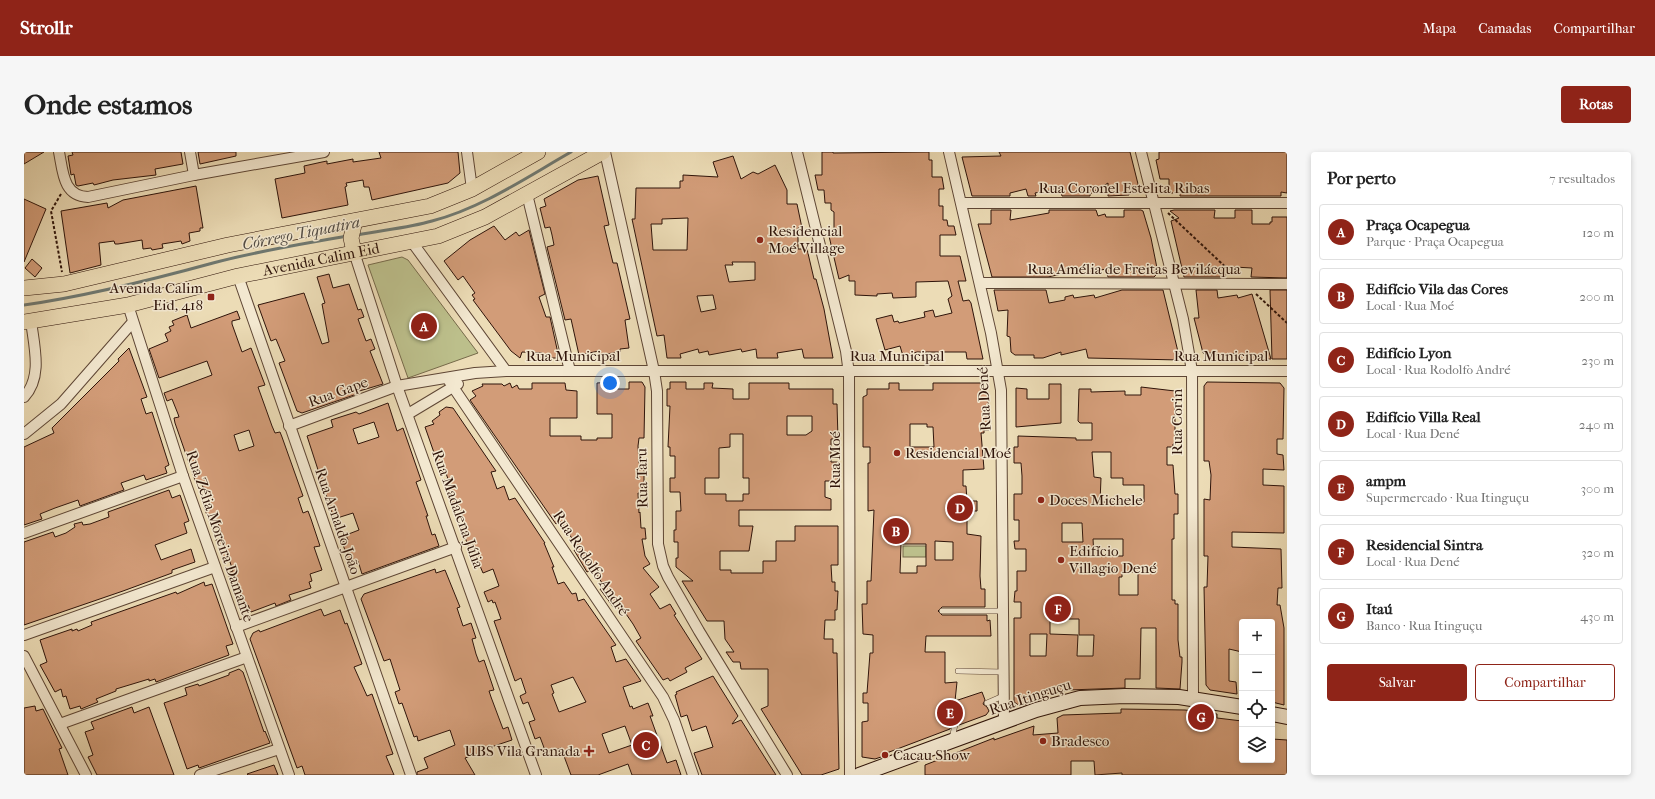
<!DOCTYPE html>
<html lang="pt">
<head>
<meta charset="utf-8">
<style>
	body { margin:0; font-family:"IM FELL French Canon",serif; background:#f6f6f6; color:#222 }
	.controls { position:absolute; right:12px; bottom:12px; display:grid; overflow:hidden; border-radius:4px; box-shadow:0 2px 6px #0003 }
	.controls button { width:36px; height:36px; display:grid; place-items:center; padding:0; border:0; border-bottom:1px solid #e0e0e0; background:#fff; color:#222; font:20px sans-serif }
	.you { position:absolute; left:586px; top:231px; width:14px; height:14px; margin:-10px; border:3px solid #fff; border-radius:50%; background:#1a73e8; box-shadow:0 0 0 6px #1a73e833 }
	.badge { display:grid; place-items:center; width:26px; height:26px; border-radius:50%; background:#8f2418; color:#fff; font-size:13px; font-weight:700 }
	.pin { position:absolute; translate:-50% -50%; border:2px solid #fff; box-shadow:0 1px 4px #0006 }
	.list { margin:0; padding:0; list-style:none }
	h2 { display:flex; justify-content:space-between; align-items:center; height:52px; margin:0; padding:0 16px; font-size:17px }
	h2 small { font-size:13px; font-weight:400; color:#767676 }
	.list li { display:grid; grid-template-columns:26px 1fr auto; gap:12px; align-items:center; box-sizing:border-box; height:56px; margin:0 8px 8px; padding:0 8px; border:1px solid #e0e0e0; border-radius:4px }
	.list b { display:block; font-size:15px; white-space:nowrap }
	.list p { margin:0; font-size:13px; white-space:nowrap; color:#767676 }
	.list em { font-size:13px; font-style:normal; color:#767676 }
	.actions { display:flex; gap:8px; padding:12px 16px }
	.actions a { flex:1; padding:9px 0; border:1px solid #8f2418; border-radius:4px; text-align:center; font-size:14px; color:#8f2418 }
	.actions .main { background:#8f2418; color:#fff }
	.icon { flex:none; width:22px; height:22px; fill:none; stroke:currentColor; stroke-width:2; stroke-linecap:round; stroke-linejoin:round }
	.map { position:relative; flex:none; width:1263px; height:623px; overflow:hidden; border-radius:4px }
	header { display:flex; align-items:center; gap:24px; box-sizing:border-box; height:56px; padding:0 20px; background:#8f2418; color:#fff }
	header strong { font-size:19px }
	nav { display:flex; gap:22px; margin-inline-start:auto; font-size:14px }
	.intro { display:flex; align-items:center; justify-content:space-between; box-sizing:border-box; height:96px; padding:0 24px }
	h1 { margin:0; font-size:28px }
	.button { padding:10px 18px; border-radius:4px; background:#8f2418; color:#fff; font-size:14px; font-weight:700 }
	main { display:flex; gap:24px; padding:0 24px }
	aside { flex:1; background:#fff; border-radius:4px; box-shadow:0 2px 6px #0003 }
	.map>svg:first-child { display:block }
	.green { fill:#bcbf8b; stroke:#766a4a }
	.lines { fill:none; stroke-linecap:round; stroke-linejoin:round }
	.stream { stroke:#6f7870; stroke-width:3 }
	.building { fill:#d29c78; stroke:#2f140a; fill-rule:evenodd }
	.service-casing { stroke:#5e4635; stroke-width:6 }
	.minor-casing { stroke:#5e4635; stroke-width:12 }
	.secondary-casing { stroke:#2f140a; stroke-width:16 }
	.primary-casing { stroke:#2f140a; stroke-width:16 }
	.path { stroke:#2f140a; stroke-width:2; stroke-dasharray:3 2; stroke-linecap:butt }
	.service { stroke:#f3e8d0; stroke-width:5 }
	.minor { stroke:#f3e8d0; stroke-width:10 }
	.secondary { stroke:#f3e8d0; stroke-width:14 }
	.primary { stroke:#ecdcb6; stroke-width:15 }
	.poi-dot { fill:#8f2418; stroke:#f3e8d0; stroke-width:1.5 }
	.labels { text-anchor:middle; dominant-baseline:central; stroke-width:3; stroke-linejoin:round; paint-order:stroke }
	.street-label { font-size:15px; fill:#2f140a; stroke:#f3e8d0 }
	.poi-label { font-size:15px; fill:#2f140a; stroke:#f3e8d0; text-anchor:start }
	.water-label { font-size:16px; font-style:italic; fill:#544e46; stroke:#f3e8d0 }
</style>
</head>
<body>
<header>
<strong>Strollr</strong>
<nav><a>Mapa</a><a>Camadas</a><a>Compartilhar</a></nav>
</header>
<div class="intro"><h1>Onde estamos</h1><a class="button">Rotas</a></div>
<main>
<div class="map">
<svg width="1263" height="623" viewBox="0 0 1263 623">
	<rect width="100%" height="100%" fill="#ecdcb6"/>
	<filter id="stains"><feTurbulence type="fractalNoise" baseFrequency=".005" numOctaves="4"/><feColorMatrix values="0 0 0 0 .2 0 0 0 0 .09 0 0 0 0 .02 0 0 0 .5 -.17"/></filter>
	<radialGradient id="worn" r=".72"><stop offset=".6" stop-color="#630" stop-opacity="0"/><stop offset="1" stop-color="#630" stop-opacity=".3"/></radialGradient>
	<!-- green -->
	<g class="green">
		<polygon points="378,105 384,108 454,201 384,226 344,113"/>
		<rect x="879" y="394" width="23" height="11"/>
	</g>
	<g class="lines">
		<!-- stream -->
		<g class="stream">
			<path d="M333,83C358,78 384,76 408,69C458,56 503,25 547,0"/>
			<path d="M0,153C64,144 127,128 189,111C233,99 279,92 323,84"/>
		</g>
	</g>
	<!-- building -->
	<g class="building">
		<polygon points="0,0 20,0 0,12"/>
		<polygon points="48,0 157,0 159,12 131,17 132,23 89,28 70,33 69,31 54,34 52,33 50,22 47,23 44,4 49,3"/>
		<polygon points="174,0 212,0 212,4 176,12"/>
		<polygon points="355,0 434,0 436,21 424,31 348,48 345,35 340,35 339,28 322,31 323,34 321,35 324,53 258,66 251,27 281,21 280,14 298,10 303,9 303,12 329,7 329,10 357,6"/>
		<polygon points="798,0 809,0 809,1 905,0 905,8 908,8 908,25 918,25 920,37 915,37 915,54 919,54 919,68 923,68 924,74 930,74 932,83 916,83 916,104 936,104 942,129 934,129 939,149 945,148 947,151 959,207 943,207 942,200 893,200 879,204 876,194 861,198 852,167 868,163 870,170 874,169 875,171 901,165 900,160 909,158 911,165 928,161 924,147 928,144 924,129 892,130 892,145 869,146 868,141 853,142 853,144 831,143 831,129 825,129 825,123 815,127 805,84 810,84 810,60 807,58 807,51 801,51 800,38 794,38 791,23 798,23"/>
		<polygon points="975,0 1106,0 1115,36 1105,36 1105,43 1084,44 1084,31 1066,42 1066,44 1038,44 1036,36 1011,41 1012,44 1004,44 1002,37 986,41 986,44 948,44 938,5 977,4"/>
		<polygon points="1135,0 1263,0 1263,41 1257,40 1257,44 1156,44 1156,41 1145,41 1145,27 1136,27 1132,8 1135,7"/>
		<path d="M709,4L717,27L729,20L734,22L751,13L763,38V52H773L778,76H774V97H783L790,127H792L800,157L809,206H780L778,197L753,201L754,206H733L732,197L718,200L717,197L685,203L684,199L675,201L674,197L656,202L657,206H643L640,183L633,184L608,67H611L612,36H656V29H659V23L694,25L689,10ZM664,66L663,98H629L627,72H638V67ZM708,110H731V128L705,130L701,113H709ZM689,143L692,157L677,160L673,144Z"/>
		<polygon points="574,24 585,73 580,74 589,111 593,111 606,167 601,168 605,196 596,197 596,200 576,203 575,199 555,203 547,167 541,168 523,95 530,93 528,83 526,75 521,76 516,56 522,54 520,47 538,37 554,28"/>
		<polygon points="172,34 179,76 176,76 176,79 165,81 166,89 158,92 157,89 138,92 139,96 128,98 127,96 119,97 118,88 94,92 91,92 90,89 75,91 77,113 46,121 37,59 83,51 84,56 99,48"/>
		<polygon points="0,47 22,57 0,110"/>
		<polygon points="967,58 987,58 986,68 1025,61 1025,58 1072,58 1074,64 1081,62 1082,65 1100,65 1100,58 1117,58 1119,59 1127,86 1134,121 1130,125 1084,125 1082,117 1057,122 1056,118 1024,125 968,125 954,72 967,72"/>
		<polygon points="1150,58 1191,58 1190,66 1211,66 1211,58 1228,58 1228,72 1246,72 1246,70 1248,70 1248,65 1263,65 1263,126 1227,125 1228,116 1210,115 1210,117 1204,117 1201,125 1160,125 1147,69 1155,66 1146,59"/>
		<polygon points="470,74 481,88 492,80 495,84 505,78 521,142 515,145 522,165 526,165 535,206 517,206 518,201 498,200 496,206 487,199 449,148 451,147 448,143 451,141 439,124 434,128 420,109 446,88"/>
		<polygon points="8,107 18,116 11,125 1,116"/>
		<polygon points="305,122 309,136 325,132 334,158 337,157 340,165 334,167 342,189 347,187 351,197 346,199 359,232 332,240 333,242 278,261 273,259 255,211 261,209 252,187 247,189 234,153 280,141 298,192 305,190 298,152 301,151 293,125"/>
		<polygon points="970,138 1022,138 1025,151 1041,148 1041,145 1049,143 1050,146 1070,143 1071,146 1098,138 1139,138 1156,208 1064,206 1062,197 1037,203 1037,200 1019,206 1010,206 1010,203 991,203 987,200 986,185 983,184 984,158 974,159"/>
		<polygon points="1172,138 1193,138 1194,146 1213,143 1214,146 1228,142 1247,207 1220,208 1213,206 1212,201 1193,204 1192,201 1179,201 1170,166 1175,166"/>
		<polygon points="1246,138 1263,138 1263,207 1248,207"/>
		<path d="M213,159L216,167L208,169V172L218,200L227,196L241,233L234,235L248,274L251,281L256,280L258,285L279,344L274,346L279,361L284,359L287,367L296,394L290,395L298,418L286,422L288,429L285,430L287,436L265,443L267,448L252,454L251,451L227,460L224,453L216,456L204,421L209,419L204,404L199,406L192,388L199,386L194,371L187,374L180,355L186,353L177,330L172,331L151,271L150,266L155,265L154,262L148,247L143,249L140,241L188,223L183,209L135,226L125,197L144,189L141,182L147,179L145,175L150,173L148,169L163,163L167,176ZM225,278L230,294L215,299L210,283Z"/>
		<polygon points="105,196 123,245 117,247 122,262 128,260 145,313 141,315 143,321 122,328 120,323 97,331 100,338 56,354 54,348 31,356 16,362 18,367 0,373 0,295 30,281 28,276 95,209 94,207"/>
		<polygon points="588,230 588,237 605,237 605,230 618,230 621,235 620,286 615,286 614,294 615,311 620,311 620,340 614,341 615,361 616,360 617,376 621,376 622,387 618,387 621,404 626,412 619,416 635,435 626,442 636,457 646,452 652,462 650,463 678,507 661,516 663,520 646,529 644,526 639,528 612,489 617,486 609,472 600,459 597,460 593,454 590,456 576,437 580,434 569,417 563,420 550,398 554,395 536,369 532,372 446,248 452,244 448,239 459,234 458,232 478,232 480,234 486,231 488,236 493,233 495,237 508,237 508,231 541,231 542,238 553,239 553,266 526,266 526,284 557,284 557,288 573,288 573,286 588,286 588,262 573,262 573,231"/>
		<path d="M646,230H662V237H680V231H689L688,236L709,237V247H725V231H765V237H809V252H813L814,287H807V310H814V329H801V345L807,347V358H715V374H729L725,399H696V418H707V421H739V409H752V389H771V374H814V413H807L808,430H811V439H814L813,458H811V468H801L800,487H809V501H813L815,617L797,623H778L737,557L744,554V517H717L716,510H709L702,500H710L701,487L700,469H683L658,429H669L652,415V406H654V390H650V378H652V359H657L656,340H646V326H651V304H646V295H644L646,254H643V237H646ZM763,264H788V279L782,283H763ZM706,282H719V326H725V342H719V349H702V342H681V326H695V296L706,295Z"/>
		<polygon points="1183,230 1256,231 1260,236 1259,287 1253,287 1253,302 1259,303 1260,318 1239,317 1239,333 1260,334 1260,381 1208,380 1208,395 1257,397 1258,436 1254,436 1253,453 1256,453 1260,476 1260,553 1248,550 1248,470 1218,470 1218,500 1205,497 1205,529 1212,530 1213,542 1186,538 1182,533 1180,435 1183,435 1184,404 1180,404 1180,347 1186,348 1187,323 1185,309 1180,309 1180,234"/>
		<path d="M865,231H875V238H909V231H957V241L964,242L965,278H960V281H957L960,317L939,318V334H942L943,349H953V359H943V382L957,384L956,424L957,437H961V455H918L914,459L918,463H963V469L966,468L967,484H902L901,500H921V531L933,530L931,549L958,540L961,548L959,552L963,555L965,559L962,563L935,573L937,562L931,559L926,577L860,602V604L851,607L838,605V570L844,569V551H839V541H843L846,501H849V483L839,482L838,452H843V429H847L850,358L844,359V311H846V295H839V245L843,243V237H865ZM886,272H903V275H909L910,295H886ZM911,389L929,390V408H911ZM877,392H902V414H893V421H876Z"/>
		<polygon points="1025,232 1037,232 1037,271 992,275 992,236 1003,237 1003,247 1025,247"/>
		<path d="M1117,235L1151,239V292H1149V295H1143V313H1149L1151,342H1154V362H1150V387H1148V448H1151V452H1154V488L1156,505H1158V510L1156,537L1132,536V476H1117L1116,527H1101V536L1044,538L1022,542V546L996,554L990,550V466H997V450H990L991,439H993V419H1002V397H991L990,389H995V368H990V342H998V324L997,311H990V295H994V284L1052,286V288H1068V271H1056L1054,269L1055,237H1067V240L1101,239V243H1117ZM1068,300H1087V326H1099V333H1120V350H1076L1077,326L1070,325ZM1038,371H1058L1059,390H1038ZM1069,387H1099V404H1070ZM1098,420H1114V443H1095V425H1098ZM1026,467H1055V483H1070L1069,504H1053L1054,483L1026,482ZM1006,482H1023L1022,504H1006Z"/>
		<path d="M364,251L373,279L379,276L397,328L392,330L404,364H402L408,383L411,382L415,394L338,422L334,409L326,412L318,390L324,388L322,383L335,378L329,361L310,367L283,284L309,275L307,268L332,260L335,262ZM350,270L355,285L334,292L329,277Z"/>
		<path d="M422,255L429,256L472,319L467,320L473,337L480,334L485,348L491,346L521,391H520L530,415H528L534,432L540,430L548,442L552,441L554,449L560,447L592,493L587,495L592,510L602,507L617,529L599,535L606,555L608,554L609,557L624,551L629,564H626L643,611L652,608L657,623H608L604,612L574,623H547L537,596L522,601L516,585L511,587L505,570L511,568L504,550L499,552L496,544L502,541L497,526L491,529L470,469L477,467L471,450L469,451L468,448L464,450L460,440L475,434L469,417L459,421L456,414L452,416L437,374L441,372L433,349L428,351L420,328L424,327L418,310L414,312L401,275L410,272L408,269L416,263L415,260ZM549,525L562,550L535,560L528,542L530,541L527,533ZM601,574L608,593L585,601L578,582Z"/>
		<polygon points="145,338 148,346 156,343 165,369 160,371 163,381 131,393 137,408 167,397 171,410 148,418 148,421 99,439 0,473 0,390 29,380 31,385 42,381 51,375 50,372 58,370 59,373 66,372 85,365 84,360"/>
		<polygon points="411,417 412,421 421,418 436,455 433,456 439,474 447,471 452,486 448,487 452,502 455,510 460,508 470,538 465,539 467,545 479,577 484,575 488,588 455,599 456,601 441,606 451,623 393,623 393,620 404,616 400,606 431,593 426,578 394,589 393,584 390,585 378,551 375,552 371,540 376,538 366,507 360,509 337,447 340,442"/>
		<polygon points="180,430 181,434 188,432 209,492 202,494 205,503 132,530 131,527 125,529 125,527 92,537 92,539 72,547 74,550 57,557 56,554 46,557 42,544 39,545 37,537 31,540 16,513 23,510 16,488 48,477 48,479 53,477 54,479 68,473 67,470 152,440 153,442"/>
		<polygon points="297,457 300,464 316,458 321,472 323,471 338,512 330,515 343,544 348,542 369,602 362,604 370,623 281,623 278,614 273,616 226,487 229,481 235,478 236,480"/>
		<polygon points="215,517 219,520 240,580 241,579 246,591 175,616 174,613 163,617 140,551 163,543 161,536 174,532 175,534 205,523 205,521"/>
		<polygon points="689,524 714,564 708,572 717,568 752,623 678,623 670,601 689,595 682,574 668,579 663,563 657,565 651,543 653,542 652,540"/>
		<polygon points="11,554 12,559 19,557 38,596 35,597 44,623 0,623 0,556"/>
		<polygon points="108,555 110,561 125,555 150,623 73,623 64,605 69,603 61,580 70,577 67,570"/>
		<polygon points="1097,557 1161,558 1193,562 1193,566 1218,569 1218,608 1248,608 1248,587 1263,588 1263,623 1098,623 1098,621 1071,623 1070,609 1047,609 1047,623 901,623 901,613 970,586 970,588 1010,574 1009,583 1034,581 1033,566 1039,563 1097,561"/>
		<polygon points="250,613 254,623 224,623 223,622"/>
	</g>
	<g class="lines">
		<!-- service casing -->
		<g class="service-casing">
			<g id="service">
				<polyline points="918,459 978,459"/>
				<polyline points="934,519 979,520"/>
				<polyline points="963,551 979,544"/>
				<polyline points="928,587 933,563"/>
			</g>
		</g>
		<!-- minor casing -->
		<g class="minor-casing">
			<g id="minor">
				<path d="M35,0C39,20 39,44 64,45L170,23L300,0"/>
				<polyline points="166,0 170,23"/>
				<polyline points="443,0 448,37"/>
				<polyline points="581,0 630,219 633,239 634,392 639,414 644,425 675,479 763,623"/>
				<polyline points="773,0 822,199 825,222 826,623"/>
				<polyline points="925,0 967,181 977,238 980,570"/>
				<polyline points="1117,0 1159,167 1168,219 1169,546"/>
				<polyline points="503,42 546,219"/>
				<polyline points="938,51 1263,51"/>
				<polyline points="388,90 482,219"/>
				<polyline points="330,100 373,234 512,623"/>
				<polyline points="214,124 387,623"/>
				<polyline points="956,131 1263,132"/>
				<polyline points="104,153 159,324 265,623"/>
				<polyline points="423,226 639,545 650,568 669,623"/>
				<path d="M0,245C19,225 10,194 7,169"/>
				<polyline points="384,262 434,232"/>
				<polyline points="265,274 373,234 451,221 482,219 1263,219"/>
				<polyline points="0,282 37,252 108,171"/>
				<polyline points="0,381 159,324"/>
				<polyline points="212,475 432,395"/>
				<polyline points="0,483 191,415"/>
				<polyline points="0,504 62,623"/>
				<polyline points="36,572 223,505"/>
				<polyline points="176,623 255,597"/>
			</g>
		</g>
		<!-- secondary casing -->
		<g class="secondary-casing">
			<g id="secondary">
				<polyline points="1248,562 1263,565"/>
				<polyline points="835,623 1012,558 1056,546 1101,544 1155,545 1218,555"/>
			</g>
		</g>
		<!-- primary casing -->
		<g class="primary-casing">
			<g id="primary">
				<polyline points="330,100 327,86 331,69"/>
				<polyline points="0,136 40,132 204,93 406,54 448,37 514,0"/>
				<path id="s1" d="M0,170L104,153L214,124L414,84L461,65L579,0"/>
			</g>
		</g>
		<!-- path -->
		<g class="path">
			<polyline points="37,42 27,59 38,120"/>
			<polyline points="1144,61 1209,122"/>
			<polyline points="1232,142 1263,171"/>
		</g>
		<!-- service -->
		<use href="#service" class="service"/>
		<!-- minor -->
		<use href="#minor" class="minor"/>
		<!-- secondary -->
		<use href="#secondary" class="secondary"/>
		<!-- primary -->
		<use href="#primary" class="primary"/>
	</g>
	<!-- markers -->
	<g class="poi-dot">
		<circle cx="736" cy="88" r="4"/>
		<rect x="183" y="141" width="8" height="8" rx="2"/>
		<circle cx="873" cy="301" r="4"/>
		<circle cx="1017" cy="348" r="4"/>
		<circle cx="1037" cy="408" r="4"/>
		<circle cx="1019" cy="589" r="4"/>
		<path d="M563 593h4v4h4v4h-4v4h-4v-4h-4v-4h4z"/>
		<circle cx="861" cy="603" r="4"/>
	</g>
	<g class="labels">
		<!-- street labels -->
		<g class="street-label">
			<text x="1100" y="36">Rua Coronel Estelita Ribas</text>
			<text stroke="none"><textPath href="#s1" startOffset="304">Avenida Calim Eid</textPath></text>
			<text x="1110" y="117">Rua Amélia de Freitas Bevilácqua</text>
			<text x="549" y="204">Rua Municipal</text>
			<text x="873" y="204">Rua Municipal</text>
			<text x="1197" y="204">Rua Municipal</text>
			<text transform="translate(314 240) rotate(-20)">Rua Gape</text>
			<text transform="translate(960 247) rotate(-93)">Rua Dené</text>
			<text transform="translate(1153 270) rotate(-90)">Rua Corin</text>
			<text transform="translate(811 308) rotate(-90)">Rua Moé</text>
			<text transform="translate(618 326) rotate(-91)">Rua Taru</text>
			<text transform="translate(434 357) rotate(70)">Rua Madalena Júlia</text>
			<text transform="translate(314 369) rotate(71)">Rua Arnaldo João</text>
			<text transform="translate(196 384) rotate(71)">Rua Zélia Moreira Damante</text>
			<text transform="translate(567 411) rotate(56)">Rua Rodolfo André</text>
			<text transform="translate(1006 545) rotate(-18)">Rua Itinguçu</text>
		</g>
		<!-- poi labels -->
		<g class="poi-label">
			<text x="744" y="79">Residencial<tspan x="744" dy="17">Moé Village</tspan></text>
			<text x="179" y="136" text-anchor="end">Avenida Calim<tspan x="179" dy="17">Eid, 418</tspan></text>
			<text x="881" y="301">Residencial Moé</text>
			<text x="1025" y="348">Doces Michele</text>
			<text x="1045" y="399">Edifício<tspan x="1045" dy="17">Villagio Dené</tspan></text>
			<text x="1027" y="589">Bradesco</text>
			<text x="556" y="599" text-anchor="end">UBS Vila Granada</text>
			<text x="869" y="603">Cacau Show</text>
		</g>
		<!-- water labels -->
		<g class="water-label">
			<text transform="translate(277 81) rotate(-11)">Córrego Tiquatira</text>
		</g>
	</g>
	<rect width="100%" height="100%" filter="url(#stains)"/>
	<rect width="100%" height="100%" fill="url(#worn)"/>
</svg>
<div class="controls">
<button>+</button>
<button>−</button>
<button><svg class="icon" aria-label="locate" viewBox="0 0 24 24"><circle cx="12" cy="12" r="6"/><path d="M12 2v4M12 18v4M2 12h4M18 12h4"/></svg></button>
<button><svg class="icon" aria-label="layers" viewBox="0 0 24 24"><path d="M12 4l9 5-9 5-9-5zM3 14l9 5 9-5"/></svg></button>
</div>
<div class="you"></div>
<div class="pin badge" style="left:400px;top:174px">A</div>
<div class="pin badge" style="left:872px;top:379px">B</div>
<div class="pin badge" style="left:622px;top:593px">C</div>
<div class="pin badge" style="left:936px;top:356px">D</div>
<div class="pin badge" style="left:926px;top:561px">E</div>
<div class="pin badge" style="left:1034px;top:457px">F</div>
<div class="pin badge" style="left:1177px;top:565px">G</div>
</div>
<aside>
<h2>Por perto<small>7 resultados</small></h2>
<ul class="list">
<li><span class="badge">A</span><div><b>Praça Ocapegua</b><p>Parque · Praça Ocapegua</p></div><em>120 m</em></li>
<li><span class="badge">B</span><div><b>Edifício Vila das Cores</b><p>Local · Rua Moé</p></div><em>200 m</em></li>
<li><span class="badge">C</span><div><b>Edifício Lyon</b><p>Local · Rua Rodolfo André</p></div><em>230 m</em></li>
<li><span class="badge">D</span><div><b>Edifício Villa Real</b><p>Local · Rua Dené</p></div><em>240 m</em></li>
<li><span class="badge">E</span><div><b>ampm</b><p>Supermercado · Rua Itinguçu</p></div><em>300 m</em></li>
<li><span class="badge">F</span><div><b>Residencial Sintra</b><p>Local · Rua Dené</p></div><em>320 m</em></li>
<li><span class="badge">G</span><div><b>Itaú</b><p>Banco · Rua Itinguçu</p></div><em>430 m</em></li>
</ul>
<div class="actions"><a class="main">Salvar</a><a>Compartilhar</a></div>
</aside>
</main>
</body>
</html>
